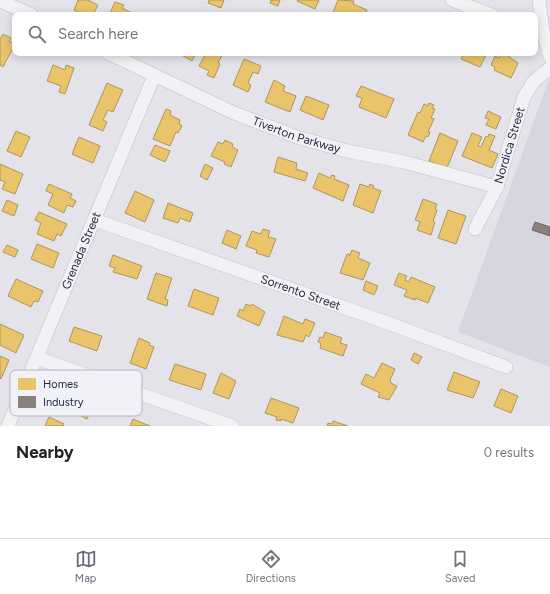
<!DOCTYPE html>
<html lang="en">
<head>
<meta charset="utf-8">
<style>
	body { margin:0; font-family:Figtree,sans-serif; background:#f6f6f6; color:#222 }
	.list { margin:0; padding:0; list-style:none }
	h2 { display:flex; justify-content:space-between; align-items:center; height:52px; margin:0; padding:0 16px; font-size:17px }
	h2 small { font-size:13px; font-weight:400; color:#767676 }
	.icon { flex:none; width:22px; height:22px; fill:none; stroke:currentColor; stroke-width:2; stroke-linecap:round; stroke-linejoin:round }
	.map { position:relative; flex:none; width:550px; height:426px; overflow:hidden }
	.search { position:absolute; background:#fff; box-shadow:0 2px 10px #0003; left:12px; right:12px; top:12px; height:44px; display:flex; align-items:center; gap:10px; box-sizing:border-box; padding:0 14px; border-radius:8px; color:#767676; font-size:15px }
	.sheet { height:112px; background:#fff }
	nav { display:flex; justify-content:space-around; align-items:center; box-sizing:border-box; height:56px; border-top:1px solid #e0e0e0; background:#fff; font-size:11px; color:#767676 }
	nav a { display:grid; justify-items:center; gap:2px }
	nav .on { color:#696a7d }
	.map>svg:first-child { display:block }
	.built { fill:#d6d6e1 }
	.homes { fill:#e9c46a; stroke:#af965e }
	.industry { fill:#8a817c; stroke:#6d676b }
	.lines { fill:none; stroke-linecap:round; stroke-linejoin:round }
	.minor-casing { stroke:#c0c0c7; stroke-width:14 }
	.minor { stroke:#f2f2f5; stroke-width:13 }
	.labels { text-anchor:middle; dominant-baseline:central; stroke-width:4; stroke-linejoin:round; paint-order:stroke }
	.street-label { font-size:12px; fill:#282943; stroke:#f1f1f8 }
	.key { fill:#f1f1f8; stroke:#b5b5c2; stroke-width:1 }
	.key-label { font-size:11px; fill:#282943 }
</style>
</head>
<body>
<div class="map">
<svg width="550" height="426" viewBox="0 0 550 426">
	<rect width="100%" height="100%" fill="#e3e3e9"/>
	<!-- built -->
	<polygon class="built" points="549,79 550,81 550,367 458,332"/>
	<!-- homes -->
	<g class="homes">
		<polygon points="78,0 88,0 98,5 93,15 79,15 80,13 74,10"/>
		<polygon points="209,0 224,0 221,8 208,3"/>
		<polygon points="271,0 280,0 278,6 270,3"/>
		<polygon points="298,0 319,0 315,9 297,1"/>
		<polygon points="338,0 354,1 353,4 367,10 364,15 332,15"/>
		<polygon points="115,2 124,5 122,8 136,15 109,15"/>
		<polygon points="3,34 11,38 9,41 15,44 3,67 0,65 0,39"/>
		<polygon points="178,53 196,53 192,61"/>
		<polygon points="206,53 223,53 218,63 220,64 214,78 207,75 209,71 199,66"/>
		<polygon points="464,53 487,53 480,67 461,59"/>
		<polygon points="505,54 518,63 511,78 494,70 495,67 491,65 495,56 499,58 501,55 504,56"/>
		<polygon points="244,59 261,66 258,74 253,72 248,83 251,85 248,92 233,85"/>
		<polygon points="53,65 65,70 66,65 74,68 65,94 59,92 61,86 47,81"/>
		<polygon points="274,80 285,86 283,91 296,96 290,112 265,102"/>
		<polygon points="107,83 123,90 113,112 108,110 103,120 107,122 103,131 89,125"/>
		<polygon points="361,86 394,99 386,118 359,107 362,98 356,96"/>
		<polygon points="306,96 329,105 323,120 300,110"/>
		<polygon points="429,103 434,105 432,108 435,109 431,118 434,119 428,132 430,132 428,137 426,136 423,142 408,135 418,112 420,113 424,104 428,106"/>
		<polygon points="166,109 171,111 170,115 180,120 179,124 182,126 178,133 176,132 170,146 153,139"/>
		<polygon points="488,111 501,117 496,129 486,125 489,119 485,118"/>
		<polygon points="16,131 30,137 21,157 7,151"/>
		<polygon points="440,133 458,141 447,168 429,161"/>
		<polygon points="472,133 482,137 478,146 481,147 486,136 488,137 489,134 495,136 489,150 498,154 492,168 462,156"/>
		<polygon points="79,137 100,146 93,163 72,154"/>
		<polygon points="225,140 233,144 232,147 238,150 231,167 224,164 225,162 211,156 218,142 223,144"/>
		<polygon points="155,145 170,151 165,162 150,155"/>
		<polygon points="278,157 297,163 296,169 308,173 305,181 274,172"/>
		<polygon points="0,164 23,174 15,194 2,189 5,182 0,180"/>
		<polygon points="205,164 213,168 207,180 200,176"/>
		<polygon points="319,173 330,178 332,175 335,176 334,179 349,185 343,201 313,188"/>
		<polygon points="49,184 72,194 70,198 76,201 73,207 67,205 64,213 48,205 53,194 46,191"/>
		<polygon points="360,184 369,187 370,184 374,186 373,188 381,191 373,213 353,205"/>
		<polygon points="135,191 154,200 145,222 125,213"/>
		<polygon points="423,199 437,204 435,209 437,210 433,221 435,222 431,235 417,230 420,222 415,220"/>
		<polygon points="7,200 18,205 14,216 2,211"/>
		<polygon points="168,203 193,213 190,222 180,218 178,223 163,218"/>
		<polygon points="448,210 466,216 456,244 438,238"/>
		<polygon points="39,212 67,224 61,236 57,234 54,241 37,234 41,223 35,220"/>
		<polygon points="263,229 270,231 268,237 276,239 269,257 256,253 257,250 246,246 252,231 261,234"/>
		<polygon points="227,230 241,236 236,249 222,243"/>
		<polygon points="37,244 59,253 53,268 31,259"/>
		<polygon points="7,245 18,250 15,257 3,252"/>
		<polygon points="352,250 360,253 358,258 370,263 363,280 340,273 347,254 350,255"/>
		<polygon points="113,255 142,266 137,279 113,272 115,268 109,266"/>
		<polygon points="156,273 172,278 165,299 168,300 167,306 147,299"/>
		<polygon points="399,273 407,276 405,280 409,282 411,277 435,287 428,303 415,298 415,300 404,296 407,290 394,285"/>
		<polygon points="16,279 43,291 38,302 34,301 31,307 8,296"/>
		<polygon points="366,281 378,286 374,295 363,290"/>
		<polygon points="194,289 219,298 213,315 188,306"/>
		<polygon points="246,304 251,306 252,304 265,312 259,326 237,316 240,309 243,311"/>
		<polygon points="284,316 303,324 305,319 315,323 309,337 306,335 303,342 277,335"/>
		<polygon points="0,324 24,335 16,353 0,345"/>
		<polygon points="74,327 102,336 97,351 69,341"/>
		<polygon points="325,332 342,338 340,343 347,345 343,356 320,348 321,343 318,342 320,337 323,338"/>
		<polygon points="139,338 150,343 149,345 154,347 146,369 130,363"/>
		<polygon points="414,353 422,357 418,364 411,360"/>
		<polygon points="0,356 9,360 1,379 0,378"/>
		<polygon points="382,363 395,369 390,380 391,383 397,386 389,400 378,397 380,393 361,384 366,374 374,378"/>
		<polygon points="175,364 206,374 201,390 169,380"/>
		<polygon points="454,372 480,382 473,398 447,390"/>
		<polygon points="221,373 236,381 229,399 213,393"/>
		<polygon points="501,389 518,396 511,413 494,406"/>
		<polygon points="271,398 299,408 293,423 281,419 281,421 276,420 277,417 265,413"/>
		<polygon points="84,403 92,407 87,419 79,415"/>
		<polygon points="49,417 64,424 63,426 45,426"/>
		<polygon points="133,419 150,426 130,426"/>
		<polygon points="333,421 348,426 327,426 328,423 332,424"/>
	</g>
	<!-- industry -->
	<polygon class="industry" points="535,222 550,227 550,236 532,230"/>
	<g class="lines">
		<!-- minor casing -->
		<g class="minor-casing">
			<g id="minor">
				<polyline points="452,0 492,15"/>
				<polyline points="539,0 543,31 550,57"/>
				<polyline points="0,1 32,15"/>
				<path id="s1" d="M108,53L234,113L297,137L347,151L404,162L497,187"/>
				<path id="s2" d="M95,220L388,323L506,367"/>
				<path id="s3" d="M475,229L497,187L524,97L534,81L550,68"/>
				<polyline points="37,358 232,426"/>
				<path id="s4" d="M8,426L154,76"/>
			</g>
		</g>
		<!-- minor -->
		<use href="#minor" class="minor"/>
	</g>
	<g class="labels">
		<!-- street labels -->
		<g class="street-label">
			<text stroke="none"><textPath href="#s1" startOffset="206">Tiverton Parkway</textPath></text>
			<text stroke="none"><textPath href="#s3" startOffset="91">Nordica Street</textPath></text>
			<text stroke="none"><textPath href="#s4" startOffset="190">Grenada Street</textPath></text>
			<text stroke="none"><textPath href="#s2" startOffset="218">Sorrento Street</textPath></text>
		</g>
	</g>
	<!-- legend -->
	<rect x="10" y="370" width="132" height="46" rx="6" class="key"/>
	<rect x="18" y="378" width="18" height="12" fill="#e9c46a"/>
	<rect x="18" y="396" width="18" height="12" fill="#8a817c"/>
	<g class="key-label">
		<text x="43" y="388">Homes</text>
		<text x="43" y="406">Industry</text>
	</g>
</svg>
<div class="search"><svg class="icon" aria-label="search" viewBox="0 0 24 24"><circle cx="10" cy="10" r="6"/><path d="M15 15l6 6"/></svg>Search here</div>
</div>
<section class="sheet">
<h2>Nearby<small>0 results</small></h2>
<ul class="list">
</ul>
</section>
<nav>
<a class="on"><svg class="icon" aria-label="map" viewBox="0 0 24 24"><path d="M3 6l6-2 6 2 6-2v14l-6 2-6-2-6 2zM9 4v14M15 6v14"/></svg>Map</a>
<a><svg class="icon" aria-label="directions" viewBox="0 0 24 24"><path d="M12 3l9 9-9 9-9-9zM9 14v-3h6M13 9l2 2-2 2"/></svg>Directions</a>
<a><svg class="icon" aria-label="saved" viewBox="0 0 24 24"><path d="M7 4h10v16l-5-4-5 4z"/></svg>Saved</a>
</nav>
</body>
</html>
